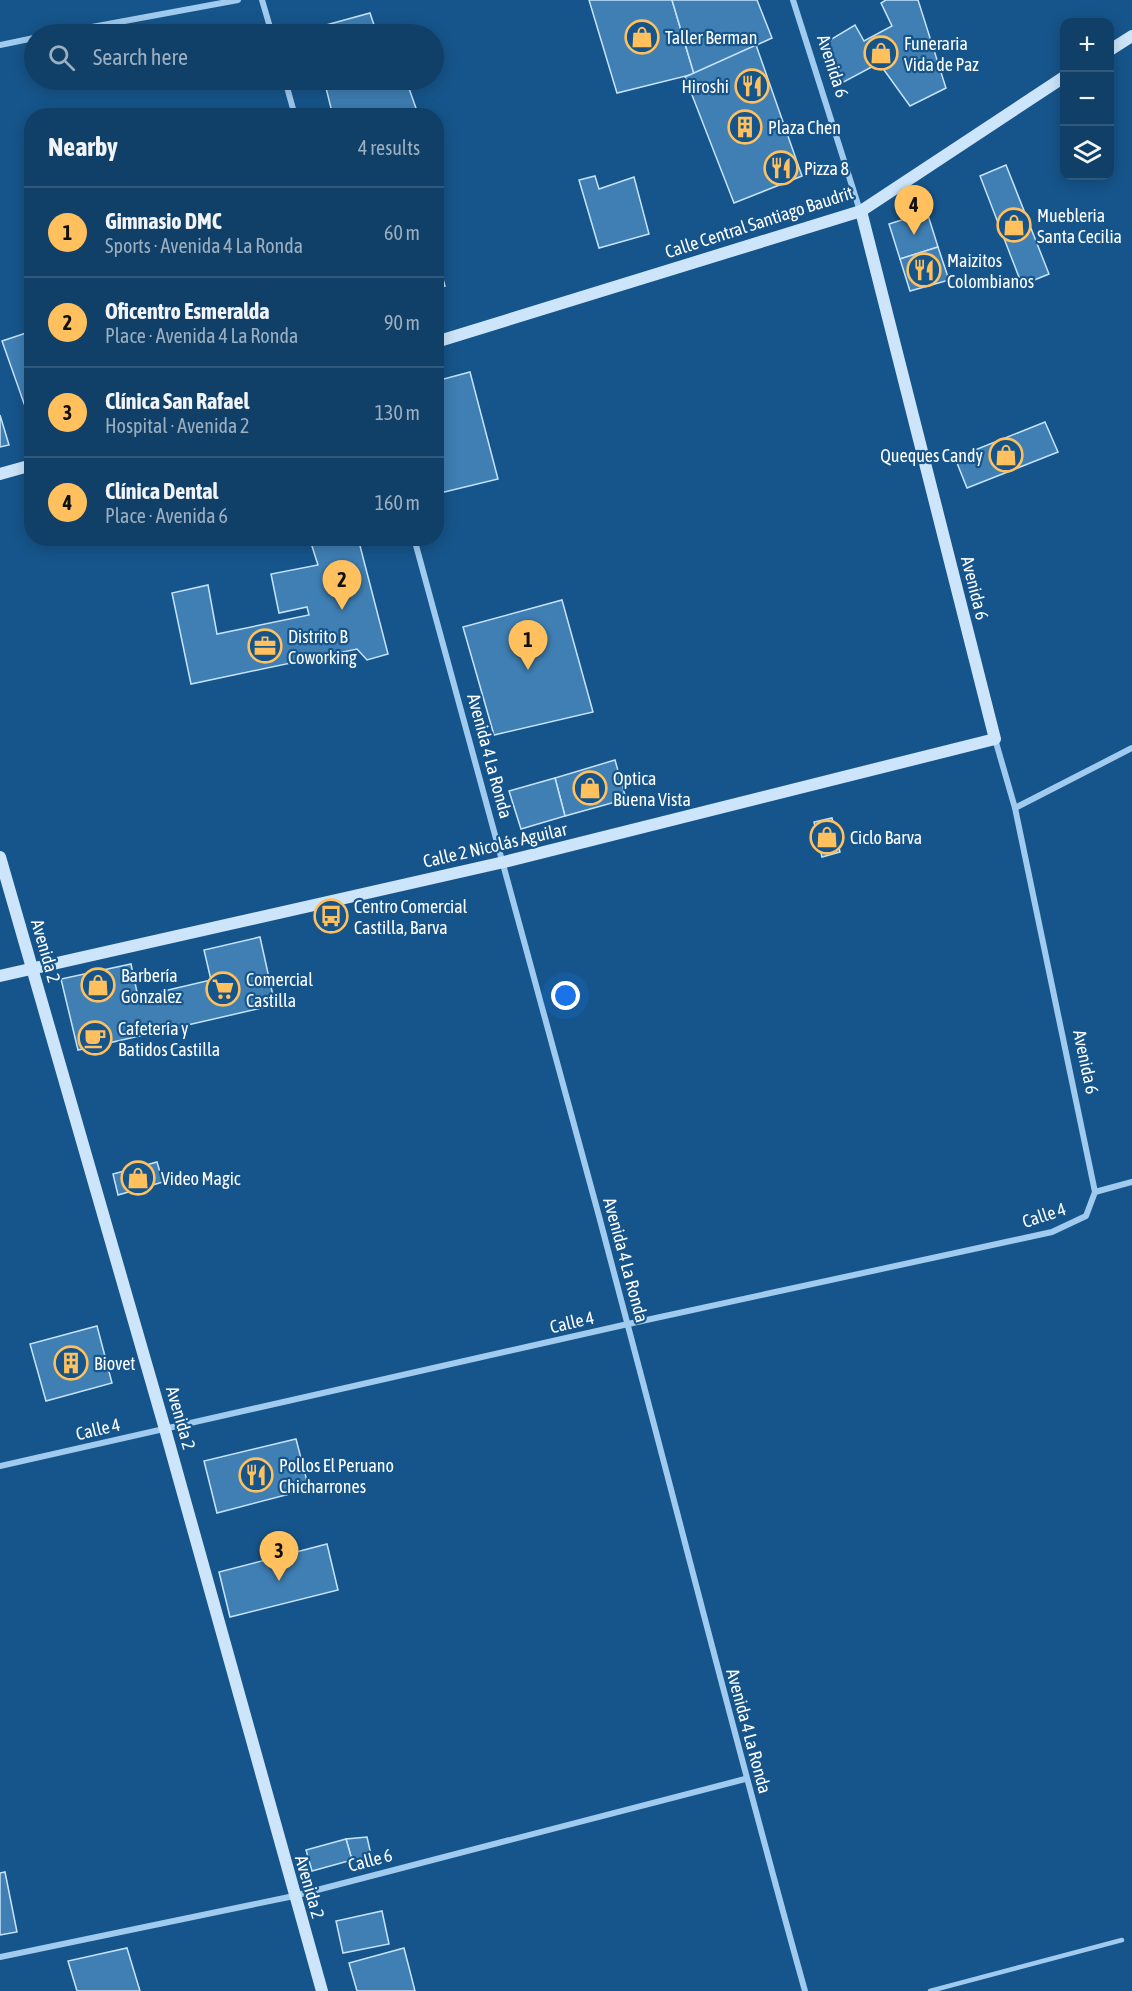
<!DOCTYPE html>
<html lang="en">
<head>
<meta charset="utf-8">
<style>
	body { margin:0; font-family:"Asap Condensed",sans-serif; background:#1e4b71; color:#f1f3f6 }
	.controls { position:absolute; right:18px; top:18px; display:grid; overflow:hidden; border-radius:12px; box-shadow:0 3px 15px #0003 }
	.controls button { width:54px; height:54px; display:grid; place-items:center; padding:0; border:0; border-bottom:2px solid #30597c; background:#104068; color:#f1f3f6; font:30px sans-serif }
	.you { position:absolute; left:566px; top:996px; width:21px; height:21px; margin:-15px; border:4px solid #fff; border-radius:50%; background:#1a73e8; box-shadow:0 0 0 9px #1a73e833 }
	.badge { display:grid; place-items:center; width:39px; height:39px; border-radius:50%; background:#ffc05d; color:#111; font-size:20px; font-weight:700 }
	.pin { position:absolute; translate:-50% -50px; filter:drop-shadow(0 2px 3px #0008) }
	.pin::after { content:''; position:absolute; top:32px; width:21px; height:18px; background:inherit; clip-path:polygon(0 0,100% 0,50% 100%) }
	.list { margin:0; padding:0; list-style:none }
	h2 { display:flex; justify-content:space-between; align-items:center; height:78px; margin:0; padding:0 24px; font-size:26px }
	h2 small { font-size:20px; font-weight:400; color:#9cafc0 }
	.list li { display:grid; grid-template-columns:39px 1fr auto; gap:18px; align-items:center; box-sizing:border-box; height:90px; padding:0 24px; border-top:2px solid #30597c }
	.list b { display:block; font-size:22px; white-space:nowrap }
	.list p { margin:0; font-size:20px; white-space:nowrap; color:#9cafc0 }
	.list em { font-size:20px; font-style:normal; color:#9cafc0 }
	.icon { flex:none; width:33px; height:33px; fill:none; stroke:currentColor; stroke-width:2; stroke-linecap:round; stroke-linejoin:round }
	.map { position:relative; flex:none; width:1132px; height:1991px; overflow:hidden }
	.search { position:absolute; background:#104068; box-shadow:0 3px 15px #0003; left:24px; top:24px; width:420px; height:66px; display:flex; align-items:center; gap:15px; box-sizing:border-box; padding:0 21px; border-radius:33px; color:#9cafc0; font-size:22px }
	.panel { position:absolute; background:#104068; box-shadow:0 3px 15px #0003; left:24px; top:108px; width:420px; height:438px; border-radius:24px }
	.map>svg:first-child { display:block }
	.building { fill:#3f7fb4; stroke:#c6e3fb; stroke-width:1.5 }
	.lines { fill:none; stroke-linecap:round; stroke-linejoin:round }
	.lane { stroke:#a0cbef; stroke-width:4.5 }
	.street { stroke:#a0cbef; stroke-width:6 }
	.secondary { stroke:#cde5fa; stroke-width:12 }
	.labels { text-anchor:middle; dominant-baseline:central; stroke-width:4.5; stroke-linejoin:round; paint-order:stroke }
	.poi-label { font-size:18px; fill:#fff; stroke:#16558b; text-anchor:start }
	.street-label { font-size:18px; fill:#fff; stroke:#16558b }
</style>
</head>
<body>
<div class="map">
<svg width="1132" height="1991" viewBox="0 0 1132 1991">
	<rect width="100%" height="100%" fill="#16558b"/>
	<!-- building -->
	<g class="building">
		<polygon points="589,0 672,0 694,74 617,93"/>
		<polygon points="672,0 757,0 772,38 694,74"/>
		<polygon points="886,0 918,0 946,88 910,106 879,63 838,85 825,43 855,25 864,41 892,26 881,3"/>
		<polygon points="370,13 377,34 307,34 319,27"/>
		<polygon points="756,45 802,176 734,203 685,77"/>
		<polygon points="324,80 406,80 417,111 400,116 333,116"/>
		<polygon points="1006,165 1049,274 1022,285 980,176"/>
		<polygon points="595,176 599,189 634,177 649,234 599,248 579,180"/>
		<polygon points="927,212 938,247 900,259 889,224"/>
		<polygon points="938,247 949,280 910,291 900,259"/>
		<polygon points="436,255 445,286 436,289"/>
		<polygon points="32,331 32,426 2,341"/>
		<polygon points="470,372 498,479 436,494 436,381"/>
		<polygon points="0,415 9,445 0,447"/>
		<polygon points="1045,422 1058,452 967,488 955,458"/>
		<polygon points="315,538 358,538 388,654 367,660 357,649 191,684 172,593 208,585 217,634 309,615 307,607 279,613 271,574 318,565 310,540"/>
		<polygon points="562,600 593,712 494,735 463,627"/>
		<polygon points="615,760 626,799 565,816 555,778"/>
		<polygon points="555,778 565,816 521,829 509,791"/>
		<polygon points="832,818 840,852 822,857 814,822"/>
		<polygon points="260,937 275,1005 78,1050 61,979 131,964 138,997 211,980 204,950"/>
		<polygon points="157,1162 163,1182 118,1195 113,1174"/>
		<polygon points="97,1326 112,1383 46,1401 30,1344"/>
		<polygon points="296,1439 309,1489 217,1513 204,1461"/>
		<polygon points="327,1544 338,1590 230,1617 219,1572"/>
		<polygon points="367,1837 372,1859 352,1860 346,1839"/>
		<polygon points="346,1839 352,1860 312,1871 306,1850"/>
		<polygon points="5,1872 17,1932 0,1935 0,1873"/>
		<polygon points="382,1911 389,1944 343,1953 336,1921"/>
		<polygon points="127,1948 140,1991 77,1991 68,1961"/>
		<polygon points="404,1948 415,1991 357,1991 349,1963"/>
	</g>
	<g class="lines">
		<!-- lane -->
		<polyline class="lane" points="930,1991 1122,1940"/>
		<!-- street -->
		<g class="street">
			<polyline points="262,0 272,34"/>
			<polyline points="793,0 860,211"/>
			<polyline points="54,34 238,0"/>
			<polyline points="0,45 34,38"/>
			<polyline points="285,80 295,116"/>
			<path d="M414,538C487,801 559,1063 628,1326C687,1548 743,1770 805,1991"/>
			<polyline points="995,739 1015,808 1095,1192"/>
			<polyline points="1015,808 1132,748"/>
			<polyline points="1095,1192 1132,1182"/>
			<polyline points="0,1466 628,1324 1052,1232 1086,1216 1095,1192"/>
			<polyline points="0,1957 294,1896 745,1779"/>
		</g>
		<!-- secondary -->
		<g class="secondary">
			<polyline points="1110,50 1132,36"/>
			<polyline points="436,342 861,211 1064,77"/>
			<polyline points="0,474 32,465"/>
			<polyline points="0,857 165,1429 322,1991"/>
			<polyline points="0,976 504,862 995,739 861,211"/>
		</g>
	</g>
	<!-- icons -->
	<defs>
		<g id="shop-ring" transform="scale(1.725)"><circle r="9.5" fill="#16558b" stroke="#ffc05d" stroke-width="1.5"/><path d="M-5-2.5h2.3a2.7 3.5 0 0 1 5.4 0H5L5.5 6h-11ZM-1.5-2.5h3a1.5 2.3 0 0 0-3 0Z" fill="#ffc05d"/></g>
		<g id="restaurant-ring" transform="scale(1.725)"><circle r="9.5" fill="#16558b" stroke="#ffc05d" stroke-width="1.5"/><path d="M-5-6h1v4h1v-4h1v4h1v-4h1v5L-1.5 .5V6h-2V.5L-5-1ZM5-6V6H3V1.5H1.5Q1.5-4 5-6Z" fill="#ffc05d"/></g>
		<g id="building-ring" transform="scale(1.725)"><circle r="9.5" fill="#16558b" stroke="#ffc05d" stroke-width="1.5"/><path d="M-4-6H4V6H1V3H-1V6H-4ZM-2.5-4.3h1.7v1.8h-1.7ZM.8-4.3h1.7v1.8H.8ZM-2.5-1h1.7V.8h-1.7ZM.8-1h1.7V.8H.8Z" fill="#ffc05d"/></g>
		<g id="office-ring" transform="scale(1.725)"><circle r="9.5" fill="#16558b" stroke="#ffc05d" stroke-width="1.5"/><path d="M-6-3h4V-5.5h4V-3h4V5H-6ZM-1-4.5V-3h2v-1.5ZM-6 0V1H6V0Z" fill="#ffc05d"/></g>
		<g id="bus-ring" transform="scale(1.725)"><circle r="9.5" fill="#16558b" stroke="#ffc05d" stroke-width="1.5"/><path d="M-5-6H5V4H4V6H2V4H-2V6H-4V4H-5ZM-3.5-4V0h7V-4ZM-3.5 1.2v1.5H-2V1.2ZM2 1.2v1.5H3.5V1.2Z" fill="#ffc05d"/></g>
		<g id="supermarket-ring" transform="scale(1.725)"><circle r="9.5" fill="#16558b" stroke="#ffc05d" stroke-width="1.5"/><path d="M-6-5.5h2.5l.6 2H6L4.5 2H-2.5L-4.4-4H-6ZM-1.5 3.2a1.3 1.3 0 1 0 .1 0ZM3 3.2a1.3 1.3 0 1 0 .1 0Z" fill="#ffc05d"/></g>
		<g id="cafe-ring" transform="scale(1.725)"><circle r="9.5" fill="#16558b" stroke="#ffc05d" stroke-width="1.5"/><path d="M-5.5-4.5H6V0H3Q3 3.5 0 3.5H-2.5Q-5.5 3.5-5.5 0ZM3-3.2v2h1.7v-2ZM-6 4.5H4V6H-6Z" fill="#ffc05d"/></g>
	</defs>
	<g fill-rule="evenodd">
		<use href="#shop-ring" x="642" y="37"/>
		<use href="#shop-ring" x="881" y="53"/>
		<use href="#restaurant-ring" x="752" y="86"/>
		<use href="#building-ring" x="745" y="127"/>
		<use href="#restaurant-ring" x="781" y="168"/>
		<use href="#shop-ring" x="1014" y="225"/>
		<use href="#restaurant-ring" x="924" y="270"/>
		<use href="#shop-ring" x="1006" y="455"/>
		<use href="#office-ring" x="265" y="646"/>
		<use href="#shop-ring" x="590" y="788"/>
		<use href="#shop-ring" x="827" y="837"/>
		<use href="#bus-ring" x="331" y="916"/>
		<use href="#shop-ring" x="98" y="985"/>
		<use href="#supermarket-ring" x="223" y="989"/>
		<use href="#cafe-ring" x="95" y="1038"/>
		<use href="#shop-ring" x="138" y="1178"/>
		<use href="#building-ring" x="71" y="1363"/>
		<use href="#restaurant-ring" x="256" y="1475"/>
	</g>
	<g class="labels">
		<!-- poi labels -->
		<g class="poi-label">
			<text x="665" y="37">Taller Berman</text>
			<text x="904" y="43">Funeraria<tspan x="904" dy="21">Vida de Paz</tspan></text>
			<text x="729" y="86" text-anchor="end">Hiroshi</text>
			<text x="768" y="127">Plaza Chen</text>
			<text x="804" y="168">Pizza 8</text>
			<text x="1037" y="215">Muebleria<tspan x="1037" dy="21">Santa Cecilia</tspan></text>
			<text x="947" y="260">Maizitos<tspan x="947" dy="21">Colombianos</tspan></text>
			<text x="983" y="455" text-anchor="end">Queques Candy</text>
			<text x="288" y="636">Distrito B<tspan x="288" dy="21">Coworking</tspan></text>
			<text x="613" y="778">Optica<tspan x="613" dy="21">Buena Vista</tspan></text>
			<text x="850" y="837">Ciclo Barva</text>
			<text x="354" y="906">Centro Comercial<tspan x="354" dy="21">Castilla, Barva</tspan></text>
			<text x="121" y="975">Barbería<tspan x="121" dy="21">Gonzalez</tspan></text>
			<text x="246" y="979">Comercial<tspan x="246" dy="21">Castilla</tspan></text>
			<text x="118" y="1028">Cafetería y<tspan x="118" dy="21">Batidos Castilla</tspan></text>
			<text x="161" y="1178">Video Magic</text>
			<text x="94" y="1363">Biovet</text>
			<text x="279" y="1465">Pollos El Peruano<tspan x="279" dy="21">Chicharrones</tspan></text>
		</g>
		<!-- street labels -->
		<g class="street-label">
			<text transform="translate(833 66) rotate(72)">Avenida 6</text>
			<text transform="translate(759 222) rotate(-18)">Calle Central Santiago Baudrit</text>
			<text transform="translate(975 588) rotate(76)">Avenida 6</text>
			<text transform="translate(490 756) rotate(75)">Avenida 4 La Ronda</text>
			<text transform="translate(495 845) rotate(-13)">Calle 2 Nicolás Aguilar</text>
			<text transform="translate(46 951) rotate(74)">Avenida 2</text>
			<text transform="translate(1086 1062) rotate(78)">Avenida 6</text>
			<text transform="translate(1044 1215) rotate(-18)">Calle 4</text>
			<text transform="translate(626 1260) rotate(75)">Avenida 4 La Ronda</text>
			<text transform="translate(572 1322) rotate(-13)">Calle 4</text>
			<text transform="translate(181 1418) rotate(74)">Avenida 2</text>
			<text transform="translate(98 1429) rotate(-13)">Calle 4</text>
			<text transform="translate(749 1731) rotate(75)">Avenida 4 La Ronda</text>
			<text transform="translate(370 1860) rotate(-15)">Calle 6</text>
			<text transform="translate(310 1887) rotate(74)">Avenida 2</text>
		</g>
	</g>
</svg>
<div class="controls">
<button>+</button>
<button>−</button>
<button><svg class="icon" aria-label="layers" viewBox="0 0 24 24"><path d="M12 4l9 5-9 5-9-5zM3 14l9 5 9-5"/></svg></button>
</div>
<div class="you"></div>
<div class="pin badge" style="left:528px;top:670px">1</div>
<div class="pin badge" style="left:342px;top:610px">2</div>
<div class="pin badge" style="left:279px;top:1581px">3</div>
<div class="pin badge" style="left:914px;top:235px">4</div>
<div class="search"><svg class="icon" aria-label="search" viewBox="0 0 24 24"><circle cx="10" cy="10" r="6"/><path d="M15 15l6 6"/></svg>Search here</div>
<section class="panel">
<h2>Nearby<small>4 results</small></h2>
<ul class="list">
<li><span class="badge">1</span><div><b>Gimnasio DMC</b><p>Sports · Avenida 4 La Ronda</p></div><em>60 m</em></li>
<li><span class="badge">2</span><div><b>Oficentro Esmeralda</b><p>Place · Avenida 4 La Ronda</p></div><em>90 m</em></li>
<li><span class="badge">3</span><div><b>Clínica San Rafael</b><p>Hospital · Avenida 2</p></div><em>130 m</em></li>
<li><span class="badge">4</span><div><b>Clínica Dental</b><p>Place · Avenida 6</p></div><em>160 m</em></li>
</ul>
</section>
</div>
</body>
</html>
